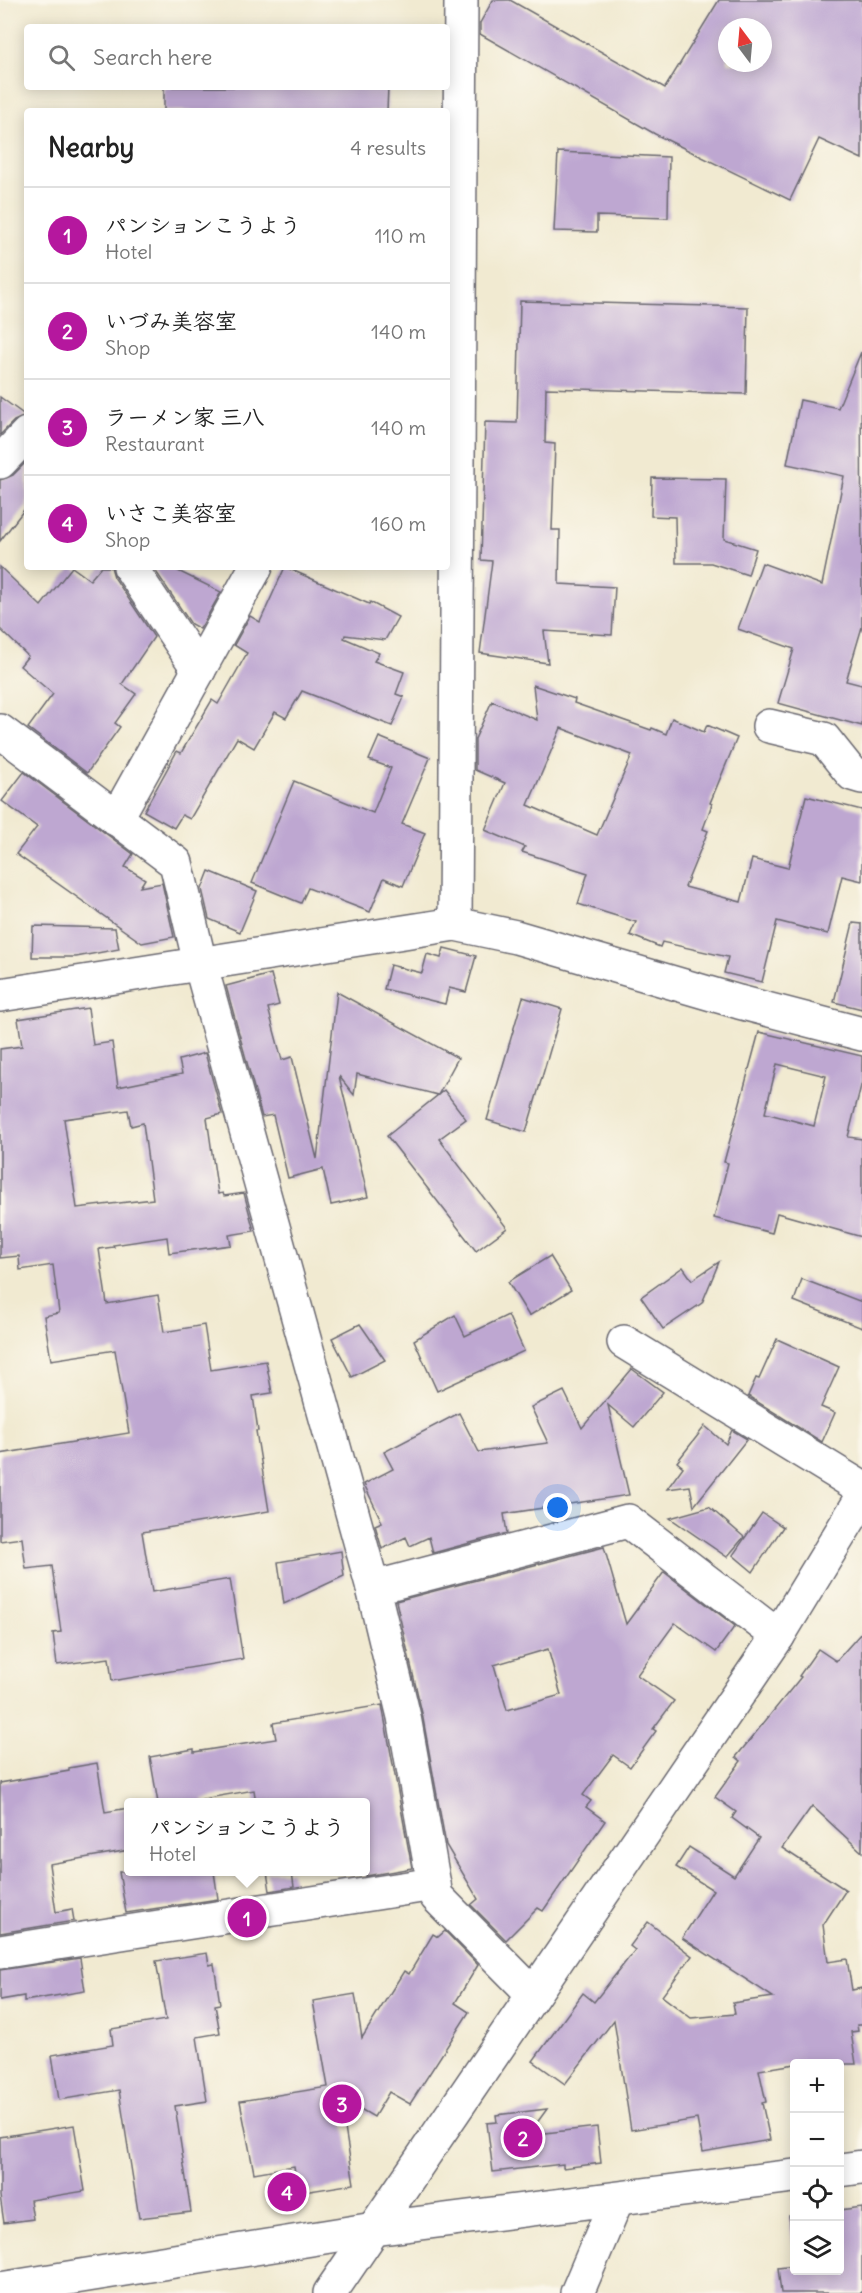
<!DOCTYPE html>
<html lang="en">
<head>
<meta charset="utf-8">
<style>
	body { margin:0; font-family:Delius,"Klee One",sans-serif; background:#f2f2f2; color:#222 }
	.controls { position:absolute; right:18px; bottom:18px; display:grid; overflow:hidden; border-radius:6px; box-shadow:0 3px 15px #0003 }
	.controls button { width:54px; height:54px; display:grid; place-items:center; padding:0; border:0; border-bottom:2px solid #e0e0e0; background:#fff; color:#222; font:30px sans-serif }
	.compass { position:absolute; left:718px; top:18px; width:54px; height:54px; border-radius:50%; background:#fff; box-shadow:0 3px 15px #0003; rotate:344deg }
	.you { position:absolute; left:558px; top:1508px; width:21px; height:21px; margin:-15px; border:4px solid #fff; border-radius:50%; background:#1a73e8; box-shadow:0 0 0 9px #1a73e833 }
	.badge { display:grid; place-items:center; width:39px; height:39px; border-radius:50%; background:#b5179e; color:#fff; font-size:20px; font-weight:700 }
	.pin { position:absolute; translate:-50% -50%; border:3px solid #fff; box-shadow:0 2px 6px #0006 }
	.popup { position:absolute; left:124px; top:1798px; width:246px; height:78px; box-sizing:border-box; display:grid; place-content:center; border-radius:6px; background:#fff; filter:drop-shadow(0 2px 4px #0005); font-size:20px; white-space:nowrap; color:#767676 }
	.popup b { font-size:22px; color:#222 }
	.popup::after { content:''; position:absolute; left:50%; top:100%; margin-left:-12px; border:12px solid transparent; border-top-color:#fff }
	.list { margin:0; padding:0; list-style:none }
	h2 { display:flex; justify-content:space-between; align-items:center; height:78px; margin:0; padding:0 24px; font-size:26px }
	h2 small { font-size:20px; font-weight:400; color:#767676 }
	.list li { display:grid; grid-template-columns:39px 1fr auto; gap:18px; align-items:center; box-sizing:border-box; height:96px; padding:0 24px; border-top:2px solid #e0e0e0 }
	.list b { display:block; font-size:22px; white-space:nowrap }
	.list p { margin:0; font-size:20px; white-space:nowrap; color:#767676 }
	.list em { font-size:20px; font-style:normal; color:#767676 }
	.icon { flex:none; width:33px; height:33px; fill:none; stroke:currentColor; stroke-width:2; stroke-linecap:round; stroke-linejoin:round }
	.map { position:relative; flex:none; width:862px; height:2293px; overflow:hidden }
	.search { position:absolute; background:#fff; box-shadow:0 3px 15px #0003; left:24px; top:24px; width:426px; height:66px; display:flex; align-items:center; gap:15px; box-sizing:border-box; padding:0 21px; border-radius:6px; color:#767676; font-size:22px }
	.panel { position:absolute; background:#fff; box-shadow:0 3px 15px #0003; left:24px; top:108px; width:426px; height:462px; border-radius:6px }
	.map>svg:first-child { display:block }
	.building { fill:#bea7d1; fill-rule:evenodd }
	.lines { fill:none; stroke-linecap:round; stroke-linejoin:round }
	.minor-casing { stroke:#6a6870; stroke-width:36 }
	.tertiary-casing { stroke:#6a6870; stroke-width:36 }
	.minor { stroke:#fff; stroke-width:33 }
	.tertiary { stroke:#fff; stroke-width:33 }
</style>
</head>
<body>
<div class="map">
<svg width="862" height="2293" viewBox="0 0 862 2293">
	<rect width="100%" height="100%" fill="#fbf7ec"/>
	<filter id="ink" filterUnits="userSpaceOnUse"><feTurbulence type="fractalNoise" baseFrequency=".0167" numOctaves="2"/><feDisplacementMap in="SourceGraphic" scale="12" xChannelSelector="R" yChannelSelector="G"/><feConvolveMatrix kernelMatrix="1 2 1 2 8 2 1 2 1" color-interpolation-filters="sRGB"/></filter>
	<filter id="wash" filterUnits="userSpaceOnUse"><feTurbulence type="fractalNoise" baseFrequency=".008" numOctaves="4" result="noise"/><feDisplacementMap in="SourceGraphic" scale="24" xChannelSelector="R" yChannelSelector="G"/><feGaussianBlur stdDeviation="1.35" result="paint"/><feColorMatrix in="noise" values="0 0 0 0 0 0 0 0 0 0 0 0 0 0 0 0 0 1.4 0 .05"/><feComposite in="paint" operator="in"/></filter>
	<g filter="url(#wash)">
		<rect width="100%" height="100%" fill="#f1ead1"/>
		<g id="blocks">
			<!-- building -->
			<g class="building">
				<path d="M493,0H510L665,88L719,0H862V159L819,139L790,200L655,134L480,34V23ZM727,27H763V63H727Z"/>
				<polygon points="164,87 388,87 387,111 164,111"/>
				<polygon points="558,152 669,157 668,218 597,216 597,232 554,231"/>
				<polygon points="520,301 748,307 746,394 546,388 545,443 555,444 552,530 560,530 559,584 615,587 612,635 544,631 548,663 480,653 492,561 481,560 485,422 517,423"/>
				<polygon points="861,352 862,627 846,681 862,685 862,726 778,703 794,649 738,629 762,563 822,585 844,476 787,464 800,400 838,408"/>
				<polygon points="0,397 26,416 14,421 0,435"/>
				<polygon points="27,461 27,506 0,541 0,480 13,475"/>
				<polygon points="652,478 726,479 724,539 756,549 748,575 711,563 676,563 675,517 651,516"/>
				<polygon points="0,567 41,606 72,567 90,580 101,567 111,567 114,577 154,637 122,684 136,694 115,723 120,727 87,773 28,728 53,694 20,666 28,656 0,629"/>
				<polygon points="153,567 170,567 221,592 200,629 191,624"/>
				<polygon points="285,567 369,604 370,602 398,617 385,640 345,635 344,638 379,653 374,661 404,672 396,694 404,697 392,726 302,691 286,718 275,712 254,748 237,738 190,819 182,815 174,828 144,811 177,751 181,753 212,700 218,704 247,653 234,645 250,616 260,622"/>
				<path d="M533,685L575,699L574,703L651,730L652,728L666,734L672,718L704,732L707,725L737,738L710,803L712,804L703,829L708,831L685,887L741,902L752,859L788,868L806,796L862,810V881L842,876L828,934L777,921L762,982L724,973L728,957L662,942L660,947L630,935L636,922L578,904L588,873L522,852L525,847L485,830L505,783L475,770V739L492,701L537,720ZM561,728L632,755L597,835L528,805Z"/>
				<polygon points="379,737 430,758 402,824 425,833 403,886 384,878 370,912 308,888 301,903 252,883 294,781 373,813 391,768 369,760"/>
				<polygon points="24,772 133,854 125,867 145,879 140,887 162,883 174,937 142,943 16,854 37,827 2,801"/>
				<polygon points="209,871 257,891 240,932 209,919 202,889"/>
				<polygon points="853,923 862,924 862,1009 834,1002"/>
				<polygon points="33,926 115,928 119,949 76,957 32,957"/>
				<polygon points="444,948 476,956 466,992 449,988 445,1004 384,989 390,965 422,973 427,954 441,958"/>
				<polygon points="271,974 279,1005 268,1008 282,1060 292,1057 317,1159 337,992 458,1058 438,1095 444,1090 466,1119 439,1139 507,1228 476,1251 387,1136 438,1095 357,1074 354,1095 339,1076 368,1197 331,1205 323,1169 288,1178 273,1115 262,1117 226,986"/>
				<polygon points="523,997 562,1009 526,1132 487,1120"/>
				<path d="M88,1008L93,1045L112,1042L118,1087L182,1074L179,1060L205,1053L222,1114L207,1118L218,1194L223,1193L224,1196L244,1193L254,1231L229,1235L231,1245L169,1253L167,1237L113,1245L114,1247L99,1249L107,1304L158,1295L164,1332L204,1325L211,1370L266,1361L272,1393L253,1396L258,1431H256L269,1511L142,1532L152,1592L230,1579L243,1659L112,1681L109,1658L57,1665L53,1633L61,1632L52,1566L26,1569L22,1538L0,1541V1454L129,1433L115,1350L51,1360L44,1316L59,1313L53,1265L20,1270L19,1256L0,1258V1049L22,1046L18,1019ZM128,1110L131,1126L143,1123L153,1199L77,1208L64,1119Z"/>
				<path d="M759,1032L862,1056V1082L848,1137L862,1139V1237L777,1213L772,1233L714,1218L728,1163L724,1162ZM777,1064L826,1076L814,1126L765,1113Z"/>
				<polygon points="550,1256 571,1290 529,1316 508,1282"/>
				<polygon points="719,1262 702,1303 663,1329 641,1297 683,1267 692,1280"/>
				<polygon points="802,1279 862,1302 862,1328 794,1301"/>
				<polygon points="455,1315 465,1336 508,1315 524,1351 437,1391 414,1340"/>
				<polygon points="360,1324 385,1360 352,1377 332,1338"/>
				<polygon points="777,1339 839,1367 821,1407 835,1413 822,1442 748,1396 756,1378 759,1379"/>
				<polygon points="632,1369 663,1392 634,1427 608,1405 629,1495 504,1514 507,1533 433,1553 429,1537 410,1546 406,1537 382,1549 375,1525 382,1522 364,1484 393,1469 384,1452 459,1413 479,1452 548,1443 531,1407 564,1391 582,1428"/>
				<polygon points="705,1426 726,1444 732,1430 747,1439 694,1506 690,1486 667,1489 683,1467 677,1462"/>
				<polygon points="709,1507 744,1537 727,1557 670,1518"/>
				<polygon points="762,1513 783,1527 753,1572 733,1555"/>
				<path d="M604,1547L626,1624L664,1572L735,1626L716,1652L675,1623L637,1675L674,1701L653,1729L656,1731L630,1767L613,1755L583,1795L591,1801L586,1807L605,1821L543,1911L538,1908L506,1940L471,1905L478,1899L446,1845L422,1713L396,1601ZM548,1649L561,1695L507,1710L494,1665Z"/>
				<polygon points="341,1551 344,1576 284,1604 278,1562"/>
				<polygon points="862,1632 862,1852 812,1806 782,1848 846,1890 823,1925 828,1962 847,1959 852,1990 862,1988 862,2025 857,2025 858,2031 851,2032 856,2064 795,2064 759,2070 766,2102 762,2103 770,2140 703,2152 697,2119 631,2130 614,2020 565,2084 533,2061 583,1993 594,2002 635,1950 630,1946 648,1922 692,1956 662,1996 691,2018 735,2014 733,2003 773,1997 682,1938 713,1890 676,1867 689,1847 734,1876 759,1838 732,1818 736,1812 715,1797 741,1761 736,1757 801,1677 799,1676 818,1649 836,1661"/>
				<polygon points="382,1705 412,1868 366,1876 366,1803 256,1803 254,1790 202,1799 203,1803 158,1803 150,1757 194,1749 194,1752 276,1739 273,1723"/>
				<polygon points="97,1763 105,1812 129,1808 129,1850 49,1864 56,1912 72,1909 74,1921 0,1933 0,1783 69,1771 69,1768"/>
				<polygon points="119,1872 214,1872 218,1899 126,1913"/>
				<polygon points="267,1872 292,1872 294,1887 270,1891"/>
				<polygon points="445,1931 478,1965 455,2003 469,2012 410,2104 389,2092 374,2117 340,2097 354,2184 298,2193 294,2166 254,2173 240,2101 328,2087 313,2001 355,1994 362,2038 404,1971 409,1974 433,1934 438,1937"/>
				<polygon points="207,1953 209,1965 214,1964 220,2004 215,2005 220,2033 197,2037 207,2101 175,2106 191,2212 139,2218 119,2090 59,2100 52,2055 113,2045 111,2029 166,2020 156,1961"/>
				<polygon points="80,1958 85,1991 24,2001 24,1996 0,2000 0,1970"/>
				<polygon points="547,2109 528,2135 597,2127 601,2163 563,2168 563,2164 493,2172 487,2123 497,2122 496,2115"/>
				<polygon points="74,2125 85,2191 30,2200 33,2219 4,2223 0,2196 0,2137"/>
				<polygon points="862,2207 862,2293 781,2293 778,2268 795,2266 795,2271 840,2271 840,2210"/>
				<polygon points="789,2216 795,2216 795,2259"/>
			</g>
		</g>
	</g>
	<g filter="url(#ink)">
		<use href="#blocks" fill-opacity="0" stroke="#6a6870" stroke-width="1.5"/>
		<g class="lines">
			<!-- minor casing -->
			<g class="minor-casing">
				<g id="minor">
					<polyline points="0,462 27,434"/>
					<polyline points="130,567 199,670"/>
					<polyline points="769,726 824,739 852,774 862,777"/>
					<polyline points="0,731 176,863 200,963 373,1588 404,1717 436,1896 533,1994"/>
					<polyline points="116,819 256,567"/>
					<polyline points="455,924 461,0"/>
					<polyline points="0,995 455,924 516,937 739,1002 862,1034"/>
					<polyline points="624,1342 862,1488"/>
					<polyline points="373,1588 628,1521 778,1636"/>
					<polyline points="0,1952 434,1884"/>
					<polyline points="577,2293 617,2199"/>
				</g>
			</g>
			<!-- tertiary casing -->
			<g class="tertiary-casing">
				<g id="tertiary">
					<polyline points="840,2170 862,2167"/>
					<polyline points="0,2289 374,2229 794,2176"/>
					<polyline points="330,2293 778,1636 862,1498"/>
				</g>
			</g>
			<!-- minor -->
			<use href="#minor" class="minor"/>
			<!-- tertiary -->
			<use href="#tertiary" class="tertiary"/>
		</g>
	</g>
</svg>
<div class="controls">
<button>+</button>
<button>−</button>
<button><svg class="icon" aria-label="locate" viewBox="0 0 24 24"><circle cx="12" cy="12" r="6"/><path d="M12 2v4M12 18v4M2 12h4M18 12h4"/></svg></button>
<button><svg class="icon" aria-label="layers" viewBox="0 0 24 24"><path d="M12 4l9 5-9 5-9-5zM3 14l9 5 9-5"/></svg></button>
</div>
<svg class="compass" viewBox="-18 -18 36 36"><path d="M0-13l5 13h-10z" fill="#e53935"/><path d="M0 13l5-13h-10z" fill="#767676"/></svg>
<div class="you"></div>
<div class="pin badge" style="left:247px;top:1918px">1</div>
<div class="popup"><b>パンションこうよう</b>Hotel</div>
<div class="pin badge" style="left:523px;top:2138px">2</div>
<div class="pin badge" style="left:342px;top:2104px">3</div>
<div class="pin badge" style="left:287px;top:2192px">4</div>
<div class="search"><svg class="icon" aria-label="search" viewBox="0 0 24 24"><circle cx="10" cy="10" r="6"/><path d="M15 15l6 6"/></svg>Search here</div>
<section class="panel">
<h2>Nearby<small>4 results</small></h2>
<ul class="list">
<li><span class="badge">1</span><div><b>パンションこうよう</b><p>Hotel</p></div><em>110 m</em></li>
<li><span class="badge">2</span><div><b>いづみ美容室</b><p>Shop</p></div><em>140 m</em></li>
<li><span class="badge">3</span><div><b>ラーメン家 三八</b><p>Restaurant</p></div><em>140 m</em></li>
<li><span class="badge">4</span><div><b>いさこ美容室</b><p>Shop</p></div><em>160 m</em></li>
</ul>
</section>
</div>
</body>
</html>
